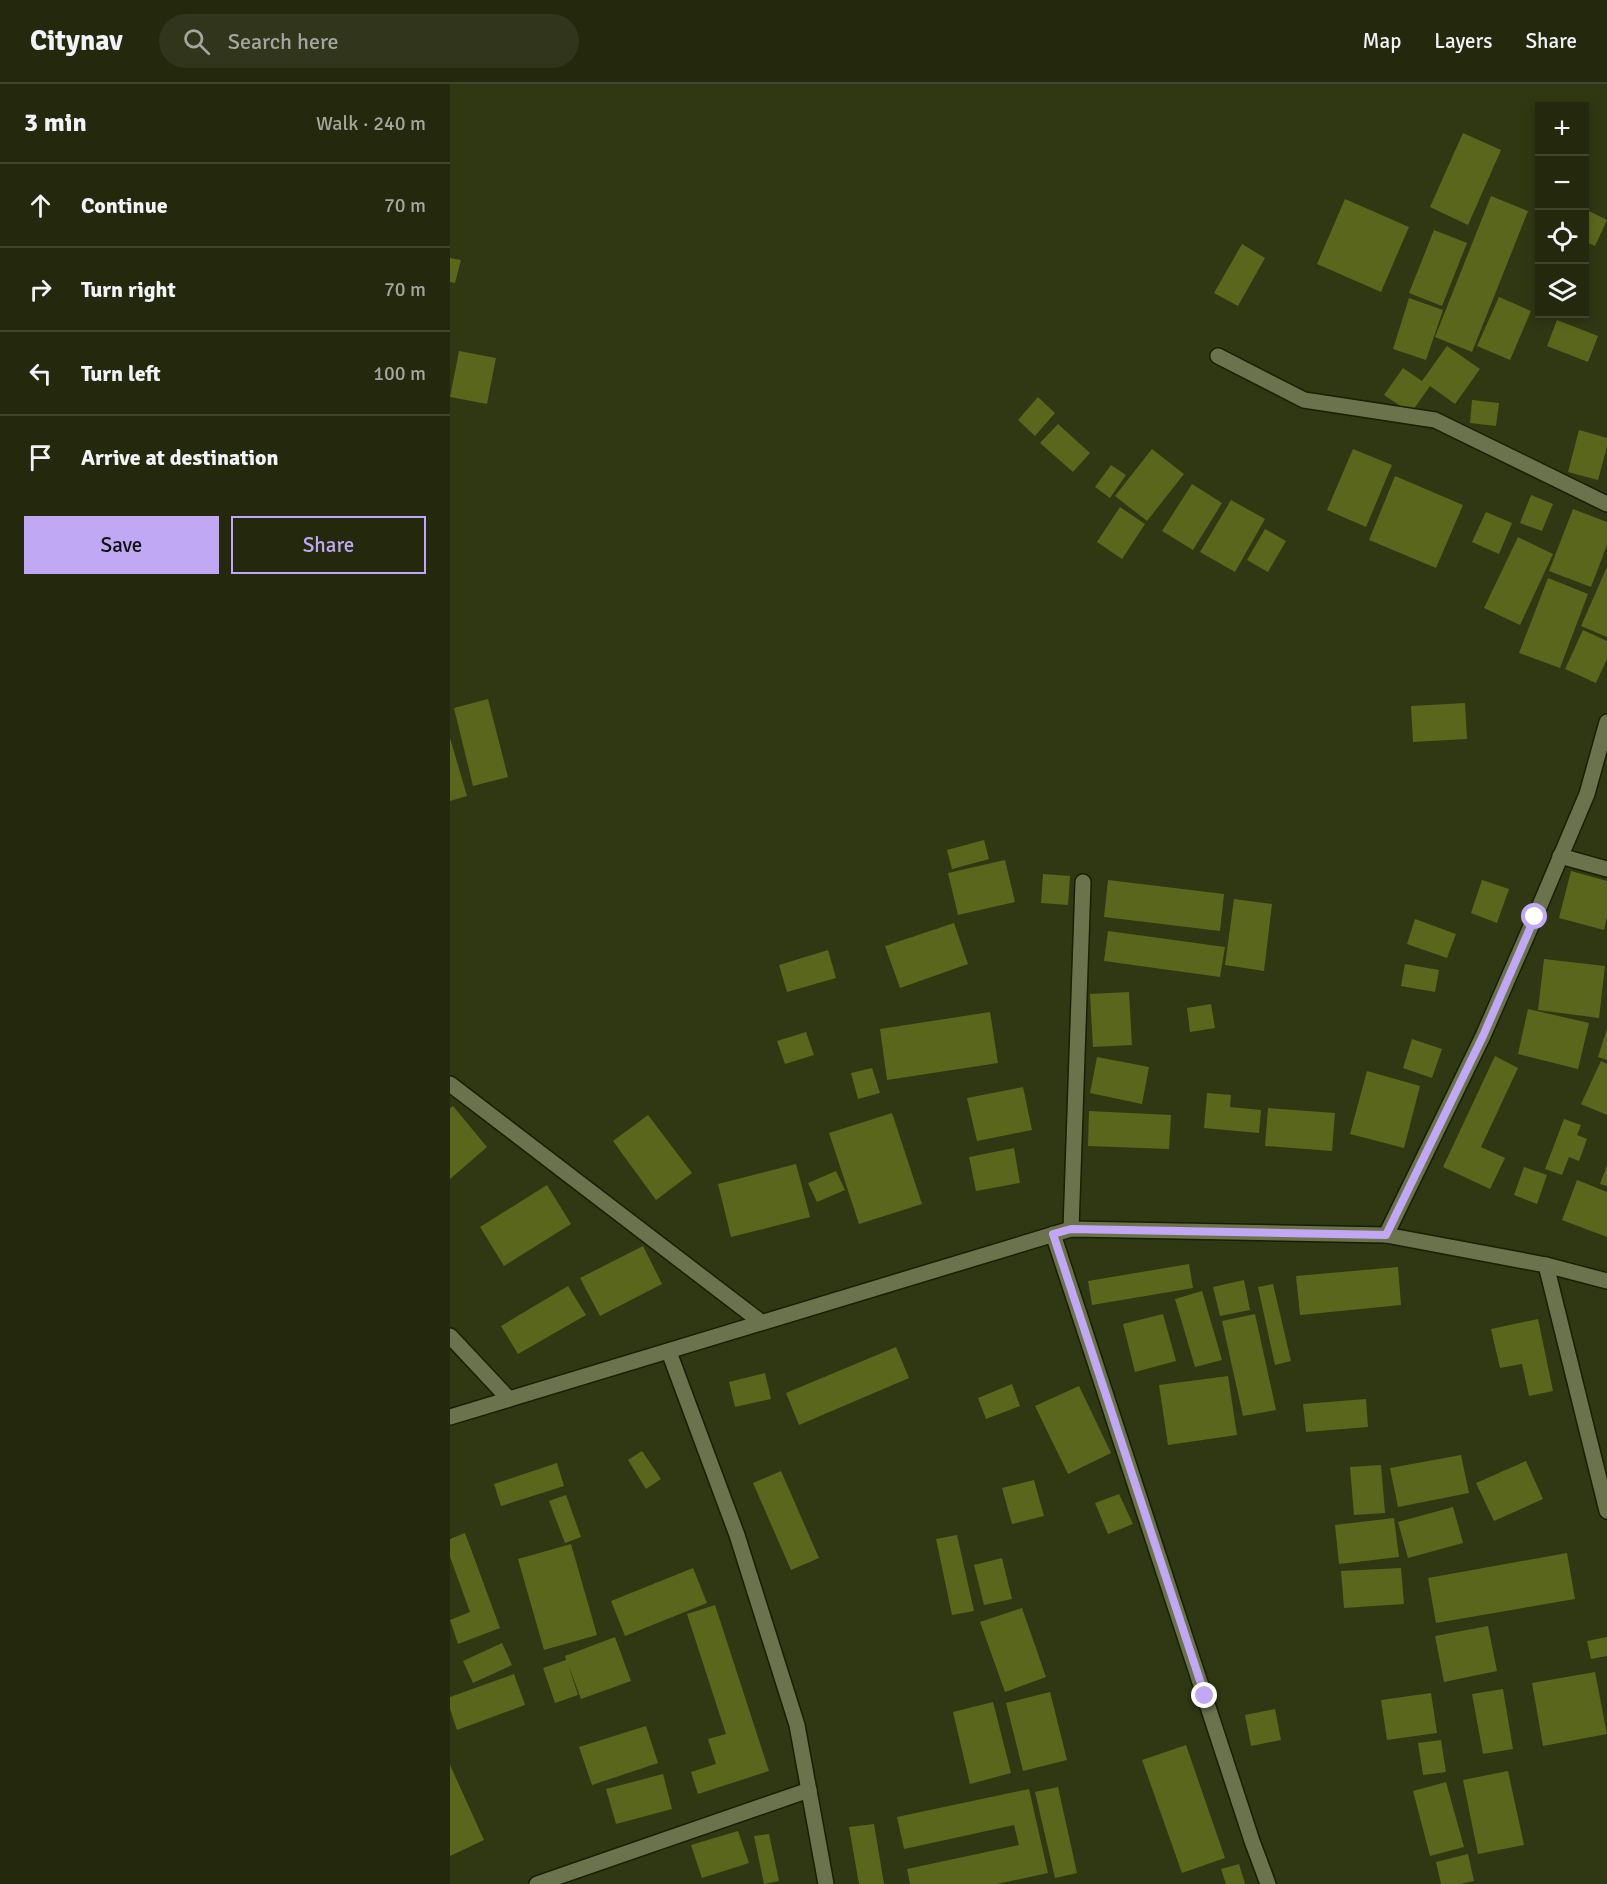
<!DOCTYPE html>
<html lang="en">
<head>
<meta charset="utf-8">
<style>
	body { margin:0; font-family:Signika,sans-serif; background:#30351c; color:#f1f3f6 }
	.controls { position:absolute; right:18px; top:18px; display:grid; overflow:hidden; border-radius:0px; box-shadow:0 3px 9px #0003 }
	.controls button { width:54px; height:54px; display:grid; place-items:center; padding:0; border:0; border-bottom:2px solid #41452e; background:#24290e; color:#f1f3f6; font:30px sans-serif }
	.stop { position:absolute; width:18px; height:18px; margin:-14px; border:4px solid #c0a8f4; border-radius:50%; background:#fff }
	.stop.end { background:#c0a8f4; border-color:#fff; box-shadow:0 2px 6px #0008 }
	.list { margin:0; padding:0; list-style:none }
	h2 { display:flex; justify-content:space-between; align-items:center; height:78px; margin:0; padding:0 24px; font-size:26px }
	h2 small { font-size:20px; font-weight:400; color:#a3a69e }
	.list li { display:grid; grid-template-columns:39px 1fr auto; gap:18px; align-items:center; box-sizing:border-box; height:84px; padding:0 24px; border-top:2px solid #41452e }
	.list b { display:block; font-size:22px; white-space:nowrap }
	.list em { font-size:20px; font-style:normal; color:#a3a69e }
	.actions { display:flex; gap:12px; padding:18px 24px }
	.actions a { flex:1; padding:14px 0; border:2px solid #c0a8f4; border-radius:0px; text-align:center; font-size:21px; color:#c0a8f4 }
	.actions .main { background:#c0a8f4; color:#111 }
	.icon { flex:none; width:33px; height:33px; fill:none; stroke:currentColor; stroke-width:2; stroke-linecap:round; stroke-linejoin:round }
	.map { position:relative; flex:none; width:1157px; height:1800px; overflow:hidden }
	header { display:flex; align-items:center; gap:36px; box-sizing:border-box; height:84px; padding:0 30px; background:#24290e; border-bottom:2px solid #41452e }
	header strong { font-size:28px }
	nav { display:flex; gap:33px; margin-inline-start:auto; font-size:21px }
	.search { width:420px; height:54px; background:#30351c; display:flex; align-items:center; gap:15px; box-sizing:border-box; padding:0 21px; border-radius:33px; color:#a3a69e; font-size:22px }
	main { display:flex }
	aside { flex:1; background:#24290e }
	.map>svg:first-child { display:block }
	.building { fill:#5a661b }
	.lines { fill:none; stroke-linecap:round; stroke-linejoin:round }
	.minor-casing { stroke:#191e00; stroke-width:18 }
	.minor { stroke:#6b734d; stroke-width:15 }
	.route { stroke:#c0a8f4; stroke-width:8 }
</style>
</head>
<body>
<header>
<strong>Citynav</strong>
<div class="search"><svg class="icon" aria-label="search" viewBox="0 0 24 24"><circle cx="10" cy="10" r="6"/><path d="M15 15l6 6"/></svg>Search here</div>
<nav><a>Map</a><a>Layers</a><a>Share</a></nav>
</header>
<main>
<aside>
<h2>3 min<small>Walk · 240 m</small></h2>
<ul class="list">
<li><svg class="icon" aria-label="ahead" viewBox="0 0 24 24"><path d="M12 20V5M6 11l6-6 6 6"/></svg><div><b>Continue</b></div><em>70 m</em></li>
<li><svg class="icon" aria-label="right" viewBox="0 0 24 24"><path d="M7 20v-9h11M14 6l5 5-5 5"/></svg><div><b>Turn right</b></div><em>70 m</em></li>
<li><svg class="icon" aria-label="left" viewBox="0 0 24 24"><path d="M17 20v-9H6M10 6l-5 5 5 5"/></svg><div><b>Turn left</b></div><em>100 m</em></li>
<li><svg class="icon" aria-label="arrive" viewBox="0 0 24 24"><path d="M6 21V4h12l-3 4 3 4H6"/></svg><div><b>Arrive at destination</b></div></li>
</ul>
<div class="actions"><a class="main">Save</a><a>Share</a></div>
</aside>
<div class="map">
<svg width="1157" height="1800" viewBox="0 0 1157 1800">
	<rect width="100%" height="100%" fill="#303713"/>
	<!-- building -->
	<g class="building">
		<polygon points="1013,49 1051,66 1018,141 980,123"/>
		<polygon points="1041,112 1078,127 1022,268 985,253"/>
		<polygon points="895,115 959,143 931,208 867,180"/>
		<polygon points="1137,126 1157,136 1145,162 1134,157 1134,130"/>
		<polygon points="984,146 1017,159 992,222 959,209"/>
		<polygon points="792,160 815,174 788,222 764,209"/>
		<polygon points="0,174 11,176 5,199 0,198"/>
		<polygon points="1049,213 1081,227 1060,276 1027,262"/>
		<polygon points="959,214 993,226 976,276 943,265"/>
		<polygon points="1107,236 1148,252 1138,278 1097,262"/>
		<polygon points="997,262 1030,285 1005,320 980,302 961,329 934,311 953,284 972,297"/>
		<polygon points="9,267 46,274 37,320 0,313"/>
		<polygon points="588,313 605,329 585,352 568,336"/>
		<polygon points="1022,316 1049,319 1046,342 1020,339"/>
		<polygon points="608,340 640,369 623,388 590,359"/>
		<polygon points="1129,346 1157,354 1157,363 1148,396 1118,388"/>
		<polygon points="702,365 734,390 697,437 665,412"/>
		<polygon points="903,365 942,381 916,443 877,426"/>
		<polygon points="661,381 676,391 660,414 645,403"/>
		<polygon points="945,392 1013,421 986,484 919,456"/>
		<polygon points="742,400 772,419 743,466 712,447"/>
		<polygon points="1081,411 1103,420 1092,447 1070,439"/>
		<polygon points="781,416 815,435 785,488 750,468"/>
		<polygon points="670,423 695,440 672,475 647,458"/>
		<polygon points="1123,425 1157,438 1157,461 1141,503 1099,487"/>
		<polygon points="1036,428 1062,439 1049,470 1022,458"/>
		<polygon points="815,445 836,457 818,488 797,476"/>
		<polygon points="1068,453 1103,470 1070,541 1034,524"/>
		<polygon points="1157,483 1157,553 1131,542"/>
		<polygon points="1098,494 1138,510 1110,584 1069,569"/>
		<polygon points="1133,546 1157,557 1157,575 1146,599 1115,585"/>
		<polygon points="38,615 58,693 23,702 4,624"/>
		<polygon points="1015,619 1017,655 963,658 961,622"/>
		<polygon points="0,654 17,712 0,717"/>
		<polygon points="534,756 539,775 502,785 497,766"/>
		<polygon points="555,776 565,818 508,831 498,789"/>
		<polygon points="1121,787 1157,797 1157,833 1154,846 1109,834"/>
		<polygon points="593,790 620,792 618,821 591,819"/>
		<polygon points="658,796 774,810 770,847 654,833"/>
		<polygon points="1032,796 1059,805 1047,839 1021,829"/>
		<polygon points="784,815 822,820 814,887 775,881"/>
		<polygon points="965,835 1006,850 997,874 957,860"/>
		<polygon points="504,839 518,880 450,904 435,862"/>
		<polygon points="658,847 775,863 770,893 654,877"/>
		<polygon points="378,866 386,894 337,908 329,881"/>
		<polygon points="1094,875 1155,882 1149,934 1088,926"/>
		<polygon points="955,880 989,886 985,908 951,902"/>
		<polygon points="679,908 682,961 643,963 640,910"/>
		<polygon points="761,920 765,944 740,948 737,924"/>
		<polygon points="1078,925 1139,939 1128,985 1068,970"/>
		<polygon points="540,928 548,979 437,996 430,945"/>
		<polygon points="1157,945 1157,976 1148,973"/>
		<polygon points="356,948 364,971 335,980 327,957"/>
		<polygon points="962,955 992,965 982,994 953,984"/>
		<polygon points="1045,972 1068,984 1031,1063 1055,1074 1040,1105 993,1083"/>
		<polygon points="647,973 699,983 692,1020 640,1009"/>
		<polygon points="1151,977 1157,980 1157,1031 1131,1020"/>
		<polygon points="422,984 430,1009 408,1015 401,989"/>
		<polygon points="917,987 970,1002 954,1064 900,1050"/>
		<polygon points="573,1003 582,1046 527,1057 517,1014"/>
		<polygon points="757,1009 781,1011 780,1023 811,1026 809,1049 754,1044"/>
		<polygon points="3,1022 37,1063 0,1095 0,1024"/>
		<polygon points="818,1024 885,1029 882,1067 815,1062"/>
		<polygon points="639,1027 721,1031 719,1065 638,1062"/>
		<polygon points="442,1029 472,1120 409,1140 379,1049"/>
		<polygon points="198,1031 242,1089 206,1116 163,1057"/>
		<polygon points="1114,1035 1131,1041 1127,1051 1137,1055 1129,1077 1119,1073 1112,1091 1095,1085"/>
		<polygon points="564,1064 570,1099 526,1107 519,1073"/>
		<polygon points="346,1080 360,1133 281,1153 268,1100"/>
		<polygon points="1157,1081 1157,1102 1150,1100"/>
		<polygon points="1074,1083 1097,1091 1087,1120 1064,1111"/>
		<polygon points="386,1087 395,1106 367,1118 358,1099"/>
		<polygon points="1127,1096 1157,1108 1157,1153 1112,1136"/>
		<polygon points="97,1101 121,1140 54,1182 30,1143"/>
		<polygon points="193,1162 212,1200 150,1232 130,1194"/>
		<polygon points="739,1180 743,1204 642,1221 638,1197"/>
		<polygon points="948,1183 951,1221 850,1231 846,1192"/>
		<polygon points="794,1196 800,1226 770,1232 763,1203"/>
		<polygon points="823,1200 841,1277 825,1281 808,1203"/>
		<polygon points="118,1202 136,1231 68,1270 51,1242"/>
		<polygon points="752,1207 772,1276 745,1283 725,1215"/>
		<polygon points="713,1230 726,1277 685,1288 673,1240"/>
		<polygon points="805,1230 826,1326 793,1332 772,1237"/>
		<polygon points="1088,1235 1103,1307 1079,1312 1072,1280 1050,1284 1041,1245"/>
		<polygon points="446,1263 459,1294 349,1341 336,1309"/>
		<polygon points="315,1289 321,1315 285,1323 279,1298"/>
		<polygon points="778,1292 787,1351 718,1361 709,1301"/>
		<polygon points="562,1300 570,1322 536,1335 528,1314"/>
		<polygon points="629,1302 661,1369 618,1390 585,1322"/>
		<polygon points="916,1315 918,1343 856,1348 853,1320"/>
		<polygon points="192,1367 211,1395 196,1405 178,1376"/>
		<polygon points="1011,1371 1019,1409 948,1423 940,1384"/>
		<polygon points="1076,1377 1093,1415 1044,1437 1026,1399"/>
		<polygon points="107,1379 114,1402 51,1422 44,1400"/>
		<polygon points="931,1381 935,1429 904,1431 900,1383"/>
		<polygon points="331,1387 369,1474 341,1486 303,1399"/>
		<polygon points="584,1396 594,1432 562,1440 552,1404"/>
		<polygon points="669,1410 683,1440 658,1450 645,1419"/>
		<polygon points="116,1411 131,1453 115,1459 99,1417"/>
		<polygon points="1003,1423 1013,1459 958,1474 948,1438"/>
		<polygon points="944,1434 949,1473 889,1480 885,1441"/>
		<polygon points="15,1449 50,1544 8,1560 0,1536 20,1528 0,1473 0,1455"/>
		<polygon points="507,1451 524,1527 502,1531 486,1455"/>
		<polygon points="121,1460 147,1551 94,1566 68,1475"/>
		<polygon points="1117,1469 1125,1515 986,1539 978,1494"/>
		<polygon points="552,1474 562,1515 534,1521 524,1481"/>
		<polygon points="243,1484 257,1519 175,1552 161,1517"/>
		<polygon points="951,1484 954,1520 894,1524 891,1487"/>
		<polygon points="265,1521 319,1687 248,1710 241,1688 266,1680 258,1655 276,1650 237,1530"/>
		<polygon points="572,1524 596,1593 555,1608 530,1538"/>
		<polygon points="1038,1542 1047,1587 994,1598 985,1552"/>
		<polygon points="165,1553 181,1597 131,1615 118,1580 128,1611 105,1619 93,1584 116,1576 115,1572"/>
		<polygon points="1157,1553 1157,1572 1141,1575 1137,1557"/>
		<polygon points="52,1559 62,1581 23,1599 13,1577"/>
		<polygon points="1145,1588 1157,1650 1093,1662 1082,1599"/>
		<polygon points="64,1590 75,1621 7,1646 0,1625 0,1613"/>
		<polygon points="1053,1605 1063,1665 1033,1670 1022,1610"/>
		<polygon points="600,1608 617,1676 573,1687 556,1619"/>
		<polygon points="981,1609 987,1649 937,1656 931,1616"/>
		<polygon points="543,1618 561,1689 520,1700 503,1628"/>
		<polygon points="825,1625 831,1656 801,1662 795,1631"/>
		<polygon points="196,1642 208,1679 142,1701 129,1663"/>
		<polygon points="991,1656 996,1688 973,1691 968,1659"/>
		<polygon points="736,1661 775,1774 732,1789 692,1676"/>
		<polygon points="0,1681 34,1756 0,1772"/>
		<polygon points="1058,1687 1074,1761 1028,1770 1013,1696"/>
		<polygon points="213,1690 222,1725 166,1740 156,1705"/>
		<polygon points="996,1698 1014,1763 980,1772 963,1707"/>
		<polygon points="608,1703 627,1789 605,1794 585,1708"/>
		<polygon points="579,1705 598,1789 547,1800 460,1800 457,1785 569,1761 564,1741 454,1765 447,1733"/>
		<polygon points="424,1740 434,1800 409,1800 399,1743"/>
		<polygon points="288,1747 299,1779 252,1794 241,1761"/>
		<polygon points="319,1750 329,1797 314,1800 304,1752"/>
		<polygon points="1018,1770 1024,1797 1010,1800 991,1800 986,1778"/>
		<polygon points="789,1780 795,1800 776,1800 771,1785"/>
	</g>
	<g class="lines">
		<!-- minor casing -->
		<g class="minor-casing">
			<g id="minor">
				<polyline points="768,272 854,316 985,336 1157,420"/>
				<polyline points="1110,772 1157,785"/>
				<polyline points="0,1000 311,1238"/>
				<polyline points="621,1145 633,798"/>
				<polyline points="603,1150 802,1757 818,1800"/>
				<polyline points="936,1151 1033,952 1085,833 1137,710 1157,638"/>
				<polyline points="1096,1181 1157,1427"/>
				<polyline points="0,1252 59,1315"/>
				<polyline points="219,1268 287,1451 347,1641 376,1800"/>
				<polyline points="0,1333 621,1145 936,1151 1096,1181 1157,1197"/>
				<polyline points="87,1800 359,1706"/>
			</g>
		</g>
		<!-- minor -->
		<use href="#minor" class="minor"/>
	</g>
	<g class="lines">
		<!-- route -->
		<polyline class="route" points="755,1612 603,1150 621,1145 936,1151 1033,952 1085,833"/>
	</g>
</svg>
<div class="controls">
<button>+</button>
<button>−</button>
<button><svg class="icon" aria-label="locate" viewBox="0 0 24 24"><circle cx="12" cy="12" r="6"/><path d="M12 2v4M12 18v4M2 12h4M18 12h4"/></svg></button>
<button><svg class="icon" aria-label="layers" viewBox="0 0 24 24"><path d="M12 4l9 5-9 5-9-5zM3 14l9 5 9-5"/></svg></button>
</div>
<div class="stop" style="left:1085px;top:833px"></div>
<div class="stop end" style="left:755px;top:1612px"></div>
</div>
</main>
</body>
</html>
